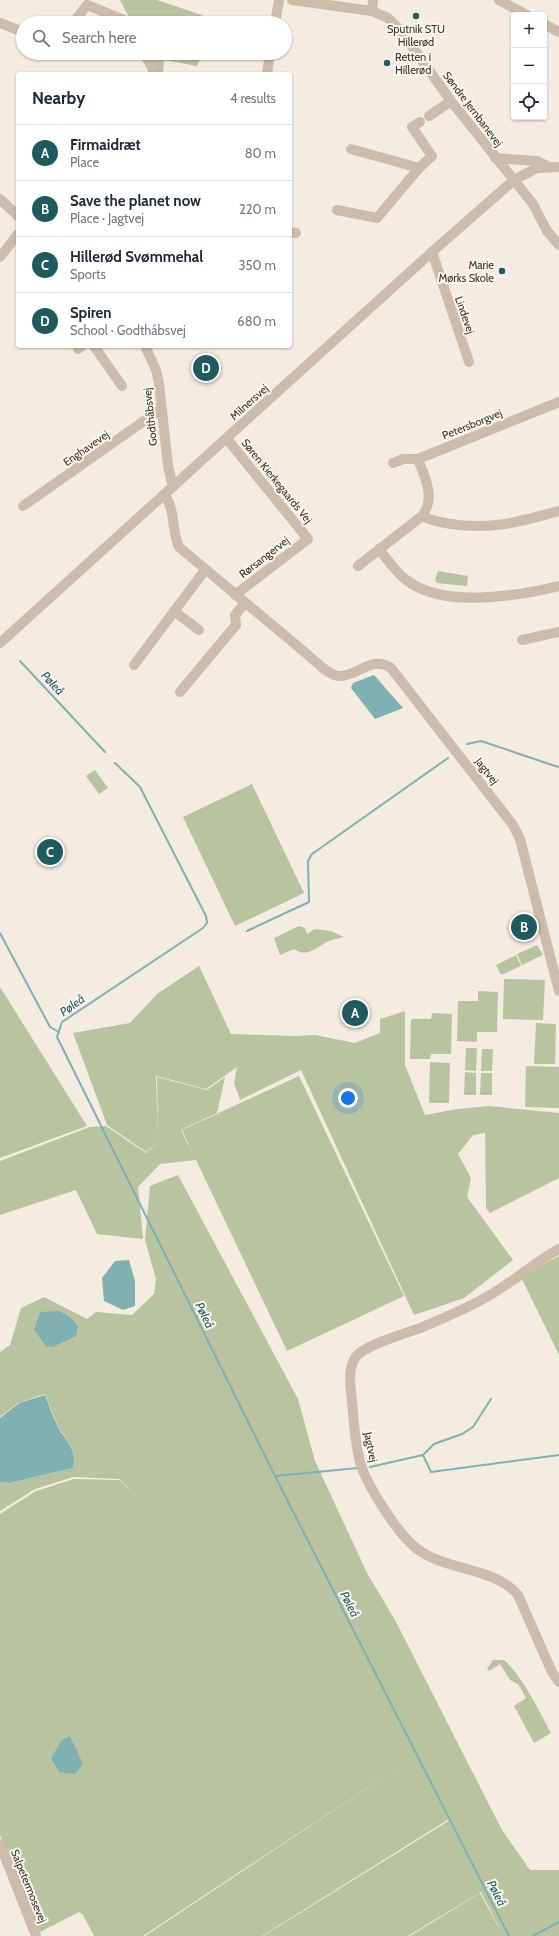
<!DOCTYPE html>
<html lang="en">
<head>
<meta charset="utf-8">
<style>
	body { margin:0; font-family:Cabin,sans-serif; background:#f2f2f3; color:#1f2937 }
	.controls { position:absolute; right:12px; top:12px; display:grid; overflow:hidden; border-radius:4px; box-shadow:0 1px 3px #0004 }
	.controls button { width:36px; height:36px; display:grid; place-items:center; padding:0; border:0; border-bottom:1px solid #e0e1e3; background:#fff; color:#1f2937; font:20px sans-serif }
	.you { position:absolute; left:348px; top:1098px; width:14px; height:14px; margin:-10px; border:3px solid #fff; border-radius:50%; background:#1a73e8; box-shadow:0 0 0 6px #1a73e833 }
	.badge { display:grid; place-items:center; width:26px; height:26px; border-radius:50%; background:#1f5a5e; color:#fff; font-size:13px; font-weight:700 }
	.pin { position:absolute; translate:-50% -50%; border:2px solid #fff; box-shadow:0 1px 4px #0006 }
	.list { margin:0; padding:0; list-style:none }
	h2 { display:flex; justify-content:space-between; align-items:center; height:52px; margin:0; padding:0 16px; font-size:17px }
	h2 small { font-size:13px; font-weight:400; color:#747a83 }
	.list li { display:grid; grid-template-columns:26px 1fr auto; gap:12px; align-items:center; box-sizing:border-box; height:56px; padding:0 16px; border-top:1px solid #e0e1e3 }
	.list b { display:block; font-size:15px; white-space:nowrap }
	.list p { margin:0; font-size:13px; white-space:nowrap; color:#747a83 }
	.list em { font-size:13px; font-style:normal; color:#747a83 }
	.icon { flex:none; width:22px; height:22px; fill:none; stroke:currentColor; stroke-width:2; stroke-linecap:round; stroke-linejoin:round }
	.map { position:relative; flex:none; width:559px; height:1936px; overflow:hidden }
	.search { position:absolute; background:#fff; box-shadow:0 1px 3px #0004; left:16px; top:16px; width:276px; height:44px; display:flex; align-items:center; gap:10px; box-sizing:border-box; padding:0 14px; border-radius:22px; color:#747a83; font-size:15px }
	.panel { position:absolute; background:#fff; box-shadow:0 1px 3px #0004; left:16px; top:72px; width:276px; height:276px; border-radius:4px }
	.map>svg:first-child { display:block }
	.green { fill:#b8c4a0 }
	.water { fill:#7fb0b2 }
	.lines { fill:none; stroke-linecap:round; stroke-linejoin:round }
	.stream { stroke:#7fb0b2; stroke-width:2 }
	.minor { stroke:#cdbbac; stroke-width:10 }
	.poi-dot { fill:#1f5a5e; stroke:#fbf5ee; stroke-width:1.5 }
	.labels { text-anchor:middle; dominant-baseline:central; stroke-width:4; stroke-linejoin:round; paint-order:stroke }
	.poi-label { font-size:11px; fill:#3b302b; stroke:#fbf5ee }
	.street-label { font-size:11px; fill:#3b302b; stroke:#fbf5ee }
	.water-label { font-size:12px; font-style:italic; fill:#1f5a5e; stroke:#fbf5ee }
</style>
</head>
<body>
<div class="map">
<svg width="559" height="1936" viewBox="0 0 559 1936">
	<rect width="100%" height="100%" fill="#f4ebe1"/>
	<!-- green -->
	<g class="green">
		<polygon points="120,0 157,0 202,15 201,23 132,23"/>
		<polygon points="148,53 203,53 197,66 164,60 163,74 154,74"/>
		<polygon points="438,571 468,576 467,586 437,583 435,580"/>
		<polygon points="95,770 108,788 99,794 86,776"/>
		<polygon points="252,784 304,893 235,926 183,817"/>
		<path d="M299,926L305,928L307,934L315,929L331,931L344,937C340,938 334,939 329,941C317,946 308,959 294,949L280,955L274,938Z"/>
		<polygon points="537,945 543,955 522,965 517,954"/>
		<polygon points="516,955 521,966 501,975 496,965"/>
		<polygon points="199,966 231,1034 296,1036 315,1035 355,1043 380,1033 380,1019 405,1011 405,1065 425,1115 458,1109 489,1106 559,1113 559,1178 490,1213 486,1208 485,1133 473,1135 458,1154 471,1178 467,1197 513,1260 464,1298 414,1315 301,1070 240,1100 234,1083 237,1067 206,1089 156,1076 158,1140 157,1077 207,1090 225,1077 217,1113 181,1130 195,1159 182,1130 299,1076 404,1296 287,1351 196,1160 160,1164 138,1187 143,1239 97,1234 76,1190 0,1215 0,1161 90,1127 106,1126 146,1153 158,1142 146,1152 107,1125 73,1033 130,1023 157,994"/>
		<polygon points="504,979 545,980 543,1020 503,1019"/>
		<polygon points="0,987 87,1126 0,1158"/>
		<polygon points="478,991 498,992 497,1032 477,1032 477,1042 457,1041 458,1001 478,1001"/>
		<polygon points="432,1013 452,1014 451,1054 431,1054 430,1059 410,1059 411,1019 431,1019"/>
		<polygon points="536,1023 556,1024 555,1064 534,1064"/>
		<polygon points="466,1048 477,1048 476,1071 465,1070"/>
		<polygon points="482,1049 493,1049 492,1071 481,1071"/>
		<polygon points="430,1062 450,1063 449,1103 429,1103"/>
		<polygon points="526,1066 559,1067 559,1108 525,1107"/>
		<polygon points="465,1072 476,1073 476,1095 464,1095"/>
		<polygon points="481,1073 492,1073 492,1095 480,1095"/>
		<path d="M178,1175L298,1399L315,1461L367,1573L395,1620L502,1830L530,1870H559V1936H410L480,1893L503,1935L481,1892L408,1936H263L450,1820L425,1770L449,1819L262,1936H145L417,1755L143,1936H94L83,1915L79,1912L38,1933L0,1835V1514L36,1491L74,1479L119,1480L135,1495L119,1479L73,1477L35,1489L0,1511V1482L9,1483L73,1468C79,1452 65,1439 58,1426C53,1416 50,1405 45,1394L18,1403L0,1417V1352L10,1345L21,1308L44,1297L87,1319L96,1312L132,1315L154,1294L156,1279L145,1240L150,1186Z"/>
		<polygon points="559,1256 559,1355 521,1277"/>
		<path d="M493,1660H504C523,1677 539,1711 551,1733L534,1743L514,1706L526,1698L518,1684L510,1680L500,1664L489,1671L487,1669Z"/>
	</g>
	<!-- water -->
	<g class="water">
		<polygon points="374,675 403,708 375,719 351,688 353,683"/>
		<polygon points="129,1260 135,1281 135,1306 123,1310 104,1301 102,1278 115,1261"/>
		<polygon points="59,1311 70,1317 78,1326 76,1336 53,1347 46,1346 34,1330 40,1312"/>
		<path d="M45,1395C49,1404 52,1415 57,1425C64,1439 79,1451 73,1468L9,1483L0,1482V1418L19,1403Z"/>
		<polygon points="70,1736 83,1764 75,1774 59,1772 51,1758 62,1740"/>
	</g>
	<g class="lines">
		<!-- stream -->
		<g class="stream">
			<polyline points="20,661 105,752"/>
			<polyline points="467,744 481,741 558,767"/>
			<polyline points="115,763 140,787 206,916 207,923 203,928 62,1022 57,1037 275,1476 509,1936"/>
			<polyline points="247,931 309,902 308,861 312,854 448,758"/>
			<polyline points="0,933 50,1027 59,1032"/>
			<polyline points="423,1455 434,1444 462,1434 473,1427 491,1399"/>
			<polyline points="370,1467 423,1455 431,1472 559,1455"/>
			<polyline points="275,1476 358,1468"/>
			<polyline points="533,1936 559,1922"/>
		</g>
		<!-- minor -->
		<g class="minor">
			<polyline points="292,0 372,11 388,18 401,31 451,101 533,204 547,231 559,245"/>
			<polyline points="499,0 527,15"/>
			<polyline points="372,11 373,0"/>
			<polyline points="0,23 23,32"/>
			<polyline points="73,23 87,5 124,20 126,23"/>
			<polyline points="275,23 279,0"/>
			<polyline points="544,24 559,32"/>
			<polyline points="144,53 153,69 152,74"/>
			<polyline points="267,74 270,53"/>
			<polyline points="429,116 451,101"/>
			<polyline points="351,149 419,168"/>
			<polyline points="495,158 537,161 547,166"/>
			<polyline points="0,199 18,216"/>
			<polyline points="337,210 377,218 419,168 432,156 412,127 420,122"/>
			<polyline points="290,232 296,233"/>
			<polyline points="432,252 469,362"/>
			<polyline points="0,257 18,234"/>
			<polyline points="94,346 122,386"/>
			<polyline points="145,346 156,370 159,383 168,466 173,487"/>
			<polyline points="78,349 82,346"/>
			<polyline points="227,439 308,539 235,595"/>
			<polyline points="393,463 403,459 418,459 559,402"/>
			<path d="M164,495C176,508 171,531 179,547L308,655"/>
			<polyline points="23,506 161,409"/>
			<path d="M422,516C434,522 445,523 458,525C497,529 522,521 559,511"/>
			<path d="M379,549C387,559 395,571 405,579C442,609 517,596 559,586"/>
			<path d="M358,566L422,516C436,498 425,478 418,459"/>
			<polyline points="174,611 199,630"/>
			<polyline points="522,640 559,632"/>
			<polyline points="0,643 432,252 514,180 537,168 559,167"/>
			<path d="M310,657C318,663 329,676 340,676C359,676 371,655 391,668L513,825L520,839L559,991"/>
			<polyline points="134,665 205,570"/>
			<polyline points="180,692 236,625 235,615 245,603"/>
			<path d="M559,1249C539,1260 523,1274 504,1286C480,1303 450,1315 423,1327C408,1332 362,1346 355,1358C347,1372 351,1388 352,1402C354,1423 355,1446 361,1465C368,1487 398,1534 416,1548C446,1572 494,1566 518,1595L552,1672L559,1682"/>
			<polyline points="0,1844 36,1936"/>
		</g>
	</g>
	<!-- markers -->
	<g class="poi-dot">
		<circle cx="416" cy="16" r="4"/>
		<circle cx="387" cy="63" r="4"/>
		<circle cx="502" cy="271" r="4"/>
	</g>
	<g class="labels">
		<!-- poi labels -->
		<g class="poi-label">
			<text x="416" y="29">Sputnik STU<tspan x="416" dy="13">Hillerød</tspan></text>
			<text x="395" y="57" text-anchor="start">Retten i<tspan x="395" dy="13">Hillerød</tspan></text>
			<text x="494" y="265" text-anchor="end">Marie<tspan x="494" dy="13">Mørks Skole</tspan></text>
		</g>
		<!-- street labels -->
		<g class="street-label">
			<text transform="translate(473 109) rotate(53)">Søndre Jernbanevej</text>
			<text transform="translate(465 315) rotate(71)">Lindevej</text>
			<text transform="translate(249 402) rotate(-42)">Milnersvej</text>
			<text transform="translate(150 417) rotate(-96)">Godthåbsvej</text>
			<text transform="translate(472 424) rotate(-22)">Petersborgvej</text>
			<text transform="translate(86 448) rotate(-35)">Enghavevej</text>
			<text transform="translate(277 481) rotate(51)">Søren Kierkegaards Vej</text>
			<text transform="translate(264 557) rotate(-38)">Rørsangervej</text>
			<text transform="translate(487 771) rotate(52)">Jagtvej</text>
			<text transform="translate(371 1447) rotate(78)">Jagtvej</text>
			<text transform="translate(29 1886) rotate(68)">Salpetermosevej</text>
		</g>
		<!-- water labels -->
		<g class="water-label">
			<text transform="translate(53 683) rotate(47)">Pøleå</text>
			<text transform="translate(72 1005) rotate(-36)">Pøleå</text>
			<text transform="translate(205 1315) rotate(64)">Pøleå</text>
			<text transform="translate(350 1604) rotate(63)">Pøleå</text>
			<text transform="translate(497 1893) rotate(63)">Pøleå</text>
		</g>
	</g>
</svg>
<div class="controls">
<button>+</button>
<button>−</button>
<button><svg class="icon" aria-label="locate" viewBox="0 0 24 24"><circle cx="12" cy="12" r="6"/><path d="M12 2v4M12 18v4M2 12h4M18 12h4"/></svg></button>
</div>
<div class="you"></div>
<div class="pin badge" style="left:355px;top:1013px">A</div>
<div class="pin badge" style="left:524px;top:927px">B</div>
<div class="pin badge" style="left:50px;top:852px">C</div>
<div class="pin badge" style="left:206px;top:368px">D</div>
<div class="search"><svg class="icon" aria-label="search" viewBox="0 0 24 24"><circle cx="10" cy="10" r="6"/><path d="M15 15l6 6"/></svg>Search here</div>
<section class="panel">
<h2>Nearby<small>4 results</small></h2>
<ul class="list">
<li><span class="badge">A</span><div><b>Firmaidræt</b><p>Place</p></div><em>80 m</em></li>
<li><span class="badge">B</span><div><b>Save the planet now</b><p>Place · Jagtvej</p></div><em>220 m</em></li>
<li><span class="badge">C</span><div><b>Hillerød Svømmehal</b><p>Sports</p></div><em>350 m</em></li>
<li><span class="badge">D</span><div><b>Spiren</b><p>School · Godthåbsvej</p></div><em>680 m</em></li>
</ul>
</section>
</div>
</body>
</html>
